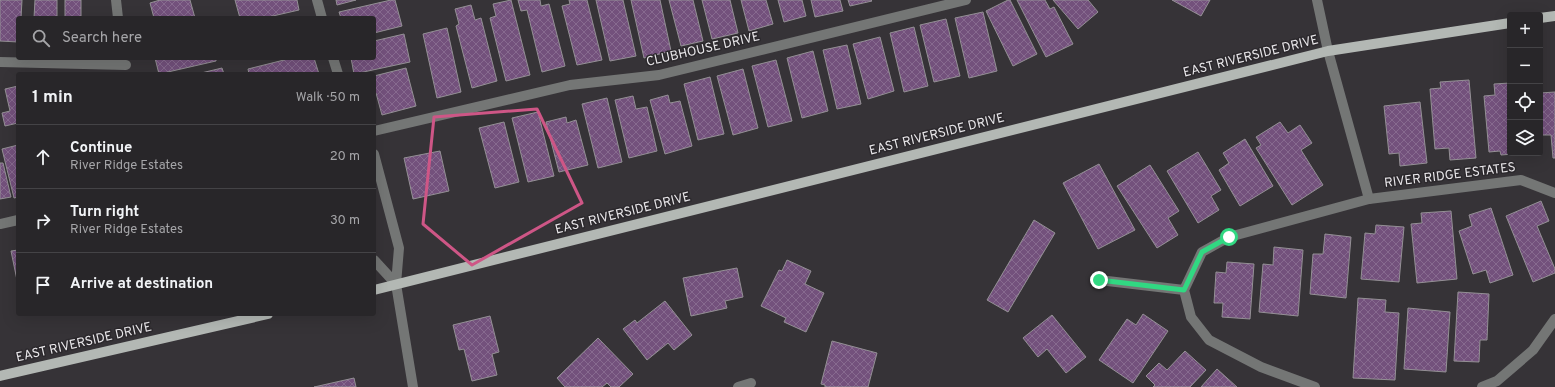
<!DOCTYPE html>
<html lang="en">
<head>
<meta charset="utf-8">
<style>
	body { margin:0; font-family:Overpass,sans-serif; background:#302e31; color:#f1f3f6 }
	.controls { position:absolute; right:12px; top:12px; display:grid; overflow:hidden; border-radius:4px; box-shadow:0 4px 16px #0002 }
	.controls button { width:36px; height:36px; display:grid; place-items:center; padding:0; border:0; border-bottom:1px solid #444346; background:#282629; color:#f1f3f6; font:20px sans-serif }
	.stop { position:absolute; width:12px; height:12px; margin:-9px; border:3px solid #31d882; border-radius:50%; background:#fff }
	.stop.end { background:#31d882; border-color:#fff; box-shadow:0 1px 4px #0008 }
	.list { margin:0; padding:0; list-style:none }
	h2 { display:flex; justify-content:space-between; align-items:center; height:52px; margin:0; padding:0 16px; font-size:17px }
	h2 small { font-size:13px; font-weight:400; color:#a5a5a8 }
	.list li { display:grid; grid-template-columns:26px 1fr auto; gap:12px; align-items:center; box-sizing:border-box; height:64px; padding:0 16px; border-top:1px solid #444346 }
	.list b { display:block; font-size:15px; white-space:nowrap }
	.list p { margin:0; font-size:13px; white-space:nowrap; color:#a5a5a8 }
	.list em { font-size:13px; font-style:normal; color:#a5a5a8 }
	.icon { flex:none; width:22px; height:22px; fill:none; stroke:currentColor; stroke-width:2; stroke-linecap:round; stroke-linejoin:round }
	.map { position:relative; flex:none; width:1555px; height:387px; overflow:hidden }
	.search { position:absolute; background:#282629; box-shadow:0 4px 16px #0002; left:16px; top:16px; width:360px; height:44px; display:flex; align-items:center; gap:10px; box-sizing:border-box; padding:0 14px; border-radius:4px; color:#a5a5a8; font-size:15px }
	.panel { position:absolute; background:#282629; box-shadow:0 4px 16px #0002; left:16px; top:72px; width:360px; height:244px; border-radius:4px }
	.map>svg:first-child { display:block }
	.building { fill:url(#building-cross-hatch); stroke:#949095 }
	.lines { fill:none; stroke-linecap:round; stroke-linejoin:round }
	.minor { stroke:#747675; stroke-width:10 }
	.major { stroke:#b3b8b4; stroke-width:10 }
	.route { stroke:#31d882; stroke-width:5 }
	.marked { fill:none; stroke:#ce5686; stroke-width:3; stroke-linejoin:round }
	.labels { text-anchor:middle; dominant-baseline:central; stroke-width:3; stroke-linejoin:round; paint-order:stroke }
	.street-label { font-size:13px; fill:#e9e7ea; stroke:#2c292d }
</style>
</head>
<body>
<div class="map">
<svg width="1555" height="387" viewBox="0 0 1555 387">
	<defs>
		<pattern id="building-cross-hatch" width="8" height="8" patternUnits="userSpaceOnUse"><rect width="8" height="8" fill="#73517c"/><path d="M0 0l8 8M0 8l8-8" fill="none" stroke="#876a8f"/></pattern>
	</defs>
	<rect width="100%" height="100%" fill="#363337"/>
	<!-- building -->
	<g class="building">
		<polygon points="0,0 22,0 21,18 18,18 18,42 0,41"/>
		<polygon points="35,0 57,0 57,18 34,18"/>
		<rect x="65" y="0" width="16" height="18"/>
		<polygon points="160,0 190,0 195,18 154,18 150,3"/>
		<polygon points="235,0 297,0 299,10 264,18 240,18"/>
		<polygon points="336,0 356,0 337,5"/>
		<polygon points="391,0 395,0 402,26 374,33 374,18 341,18 339,12"/>
		<polygon points="511,0 530,75 506,81 490,18 496,16 493,4"/>
		<polygon points="518,0 540,0 541,6 549,4 565,66 542,72 527,10 521,11"/>
		<polygon points="569,0 587,0 602,60 577,65 562,6 570,4"/>
		<polygon points="596,0 623,0 636,56 610,61"/>
		<polygon points="631,0 660,0 671,51 644,58"/>
		<polygon points="669,0 693,0 703,41 681,46"/>
		<polygon points="702,0 730,0 738,33 712,39"/>
		<polygon points="741,0 766,0 773,24 749,31"/>
		<polygon points="778,0 802,0 806,16 784,22"/>
		<polygon points="811,0 840,0 843,11 815,17"/>
		<polygon points="848,0 871,0 872,1 850,6"/>
		<polygon points="1008,0 1010,0 1037,54 1013,66 986,11"/>
		<polygon points="1017,0 1045,0 1050,9 1054,7 1073,44 1046,57"/>
		<polygon points="1053,0 1088,0 1098,12 1078,29"/>
		<polygon points="1172,0 1210,0 1201,16"/>
		<polygon points="471,5 475,20 481,18 497,81 472,88 456,26 459,24 455,9"/>
		<polygon points="983,12 997,71 969,78 955,18"/>
		<polygon points="946,19 960,76 934,82 920,25"/>
		<polygon points="914,27 928,86 904,92 890,33"/>
		<polygon points="447,28 461,92 437,98 423,34"/>
		<polygon points="404,34 410,62 354,74 351,58 374,58 374,41"/>
		<polygon points="880,37 894,91 868,99 853,44"/>
		<polygon points="847,45 861,104 837,109 823,50"/>
		<polygon points="813,51 828,111 802,118 787,58"/>
		<polygon points="155,58 216,58 216,61 159,74"/>
		<polygon points="292,58 314,58 319,74 249,74 248,69"/>
		<polygon points="776,60 792,121 768,127 752,66"/>
		<polygon points="222,68 224,74 197,74"/>
		<polygon points="406,68 416,106 382,115 376,93 374,93 374,76"/>
		<polygon points="743,69 758,128 733,135 717,76"/>
		<polygon points="710,77 724,134 698,140 684,84"/>
		<polygon points="1469,80 1476,158 1450,160 1449,148 1435,149 1430,89 1441,88 1440,82"/>
		<polygon points="1510,83 1510,153 1526,153 1501,155 1500,151 1489,152 1484,96 1495,95 1494,84"/>
		<polygon points="18,86 18,123 5,126 2,113 10,111 5,89"/>
		<polygon points="1555,92 1555,158 1553,158 1551,135 1540,135 1540,93"/>
		<polygon points="668,95 670,103 680,101 692,146 665,154 650,100"/>
		<polygon points="633,96 636,109 647,107 657,151 629,158 615,100"/>
		<polygon points="607,98 622,162 598,168 582,104"/>
		<polygon points="1420,102 1427,163 1400,166 1399,153 1389,154 1384,106"/>
		<polygon points="538,112 554,176 528,182 512,118"/>
		<polygon points="566,117 567,123 576,120 588,165 559,172 546,122"/>
		<polygon points="504,122 519,182 495,188 479,128"/>
		<polygon points="1280,122 1288,133 1300,125 1312,143 1301,150 1323,185 1292,205 1256,148 1261,145 1256,137"/>
		<polygon points="1245,139 1273,186 1240,206 1219,170 1229,163 1223,153"/>
		<polygon points="18,145 18,197 14,198 2,149"/>
		<polygon points="440,151 449,191 413,199 404,158"/>
		<polygon points="1198,152 1221,190 1211,196 1219,210 1198,223 1167,171"/>
		<polygon points="0,163 3,163 11,197 0,199"/>
		<polygon points="1099,164 1135,230 1098,249 1063,183"/>
		<polygon points="1150,165 1179,211 1168,218 1178,235 1157,248 1117,186"/>
		<polygon points="1541,201 1549,221 1537,226 1555,269 1555,273 1533,282 1506,216"/>
		<polygon points="1491,208 1513,275 1490,283 1486,270 1473,274 1459,231 1472,226 1469,215"/>
		<polygon points="1451,211 1457,279 1417,283 1411,224 1422,223 1421,213"/>
		<polygon points="1034,220 1055,233 1008,312 987,300"/>
		<polygon points="1376,225 1404,227 1399,282 1361,279 1365,233 1375,234"/>
		<polygon points="1325,234 1351,237 1346,298 1310,294 1313,254 1323,254"/>
		<polygon points="1274,247 1303,250 1298,316 1259,312 1263,264 1273,265"/>
		<polygon points="18,250 18,285 11,251"/>
		<polygon points="787,260 811,271 805,284 824,293 806,332 784,322 786,318 761,306 779,270 782,271"/>
		<polygon points="1227,262 1254,264 1250,319 1222,317 1223,303 1214,303 1216,272 1226,273"/>
		<polygon points="737,268 743,297 725,301 727,308 691,316 683,278"/>
		<polygon points="1458,292 1489,294 1487,340 1480,340 1479,362 1454,361"/>
		<polygon points="1358,298 1386,300 1385,312 1399,313 1395,380 1353,378"/>
		<polygon points="665,301 692,335 674,350 668,343 647,360 623,329 635,320 637,323"/>
		<polygon points="1408,308 1450,312 1446,372 1404,369"/>
		<polygon points="1143,314 1168,331 1133,383 1099,360 1127,319 1136,325"/>
		<polygon points="1052,315 1086,357 1066,373 1047,349 1038,357 1023,338"/>
		<polygon points="490,316 499,352 492,354 497,375 472,381 464,349 459,350 453,325"/>
		<polygon points="598,338 633,374 619,387 611,387 607,383 602,387 565,387 557,378"/>
		<polygon points="832,341 877,353 868,387 825,387 825,385 821,384"/>
		<polygon points="1185,351 1206,370 1190,387 1153,387 1155,385 1146,376 1159,363 1167,370"/>
		<polygon points="1217,369 1237,387 1201,387"/>
		<polygon points="354,378 356,387 314,387"/>
	</g>
	<g class="lines">
		<!-- minor -->
		<g class="minor">
			<polyline points="116,0 118,18"/>
			<polyline points="317,0 322,18"/>
			<polyline points="1317,0 1328,51 1369,199"/>
			<polyline points="333,58 338,74"/>
			<polyline points="0,62 126,65"/>
			<polyline points="374,131 570,85 659,75 966,0"/>
			<polyline points="374,154 399,248 396,284 413,387"/>
			<polyline points="0,224 18,220"/>
			<polyline points="374,260 396,284"/>
			<polyline points="1099,280 1184,290"/>
			<polyline points="738,387 751,383"/>
			<polyline points="1315,387 1261,367 1209,340 1191,317 1184,290 1202,252 1229,237 1369,199 1521,180 1555,193"/>
			<polyline points="1482,387 1497,381 1533,350 1555,319"/>
		</g>
		<!-- major -->
		<g class="major">
			<polyline points="1540,18 1555,16"/>
			<polyline points="374,290 1328,51 1510,23"/>
			<polyline points="0,376 268,314"/>
		</g>
	</g>
	<g class="lines">
		<!-- route -->
		<polyline class="route" points="1099,280 1184,290 1202,252 1229,237"/>
	</g>
	<!-- marked area -->
	<path class="marked" d="M537,109L582,203L472,265L423,224L434,117Z"/>
	<g class="labels">
		<!-- street labels -->
		<g class="street-label">
			<text transform="translate(703 50) rotate(-13)">CLUBHOUSE DRIVE</text>
			<text transform="translate(1251 57) rotate(-14)">EAST RIVERSIDE DRIVE</text>
			<text transform="translate(937 135) rotate(-14)">EAST RIVERSIDE DRIVE</text>
			<text transform="translate(1450 176) rotate(-7)">RIVER RIDGE ESTATES</text>
			<text transform="translate(623 214) rotate(-14)">EAST RIVERSIDE DRIVE</text>
			<text transform="translate(84 343) rotate(-13)">EAST RIVERSIDE DRIVE</text>
		</g>
	</g>
</svg>
<div class="controls">
<button>+</button>
<button>−</button>
<button><svg class="icon" aria-label="locate" viewBox="0 0 24 24"><circle cx="12" cy="12" r="6"/><path d="M12 2v4M12 18v4M2 12h4M18 12h4"/></svg></button>
<button><svg class="icon" aria-label="layers" viewBox="0 0 24 24"><path d="M12 4l9 5-9 5-9-5zM3 14l9 5 9-5"/></svg></button>
</div>
<div class="stop" style="left:1229px;top:237px"></div>
<div class="stop end" style="left:1099px;top:280px"></div>
<div class="search"><svg class="icon" aria-label="search" viewBox="0 0 24 24"><circle cx="10" cy="10" r="6"/><path d="M15 15l6 6"/></svg>Search here</div>
<section class="panel">
<h2>1 min<small>Walk · 50 m</small></h2>
<ul class="list">
<li><svg class="icon" aria-label="ahead" viewBox="0 0 24 24"><path d="M12 20V5M6 11l6-6 6 6"/></svg><div><b>Continue</b><p>River Ridge Estates</p></div><em>20 m</em></li>
<li><svg class="icon" aria-label="right" viewBox="0 0 24 24"><path d="M7 20v-9h11M14 6l5 5-5 5"/></svg><div><b>Turn right</b><p>River Ridge Estates</p></div><em>30 m</em></li>
<li><svg class="icon" aria-label="arrive" viewBox="0 0 24 24"><path d="M6 21V4h12l-3 4 3 4H6"/></svg><div><b>Arrive at destination</b></div></li>
</ul>
</section>
</div>
</body>
</html>
